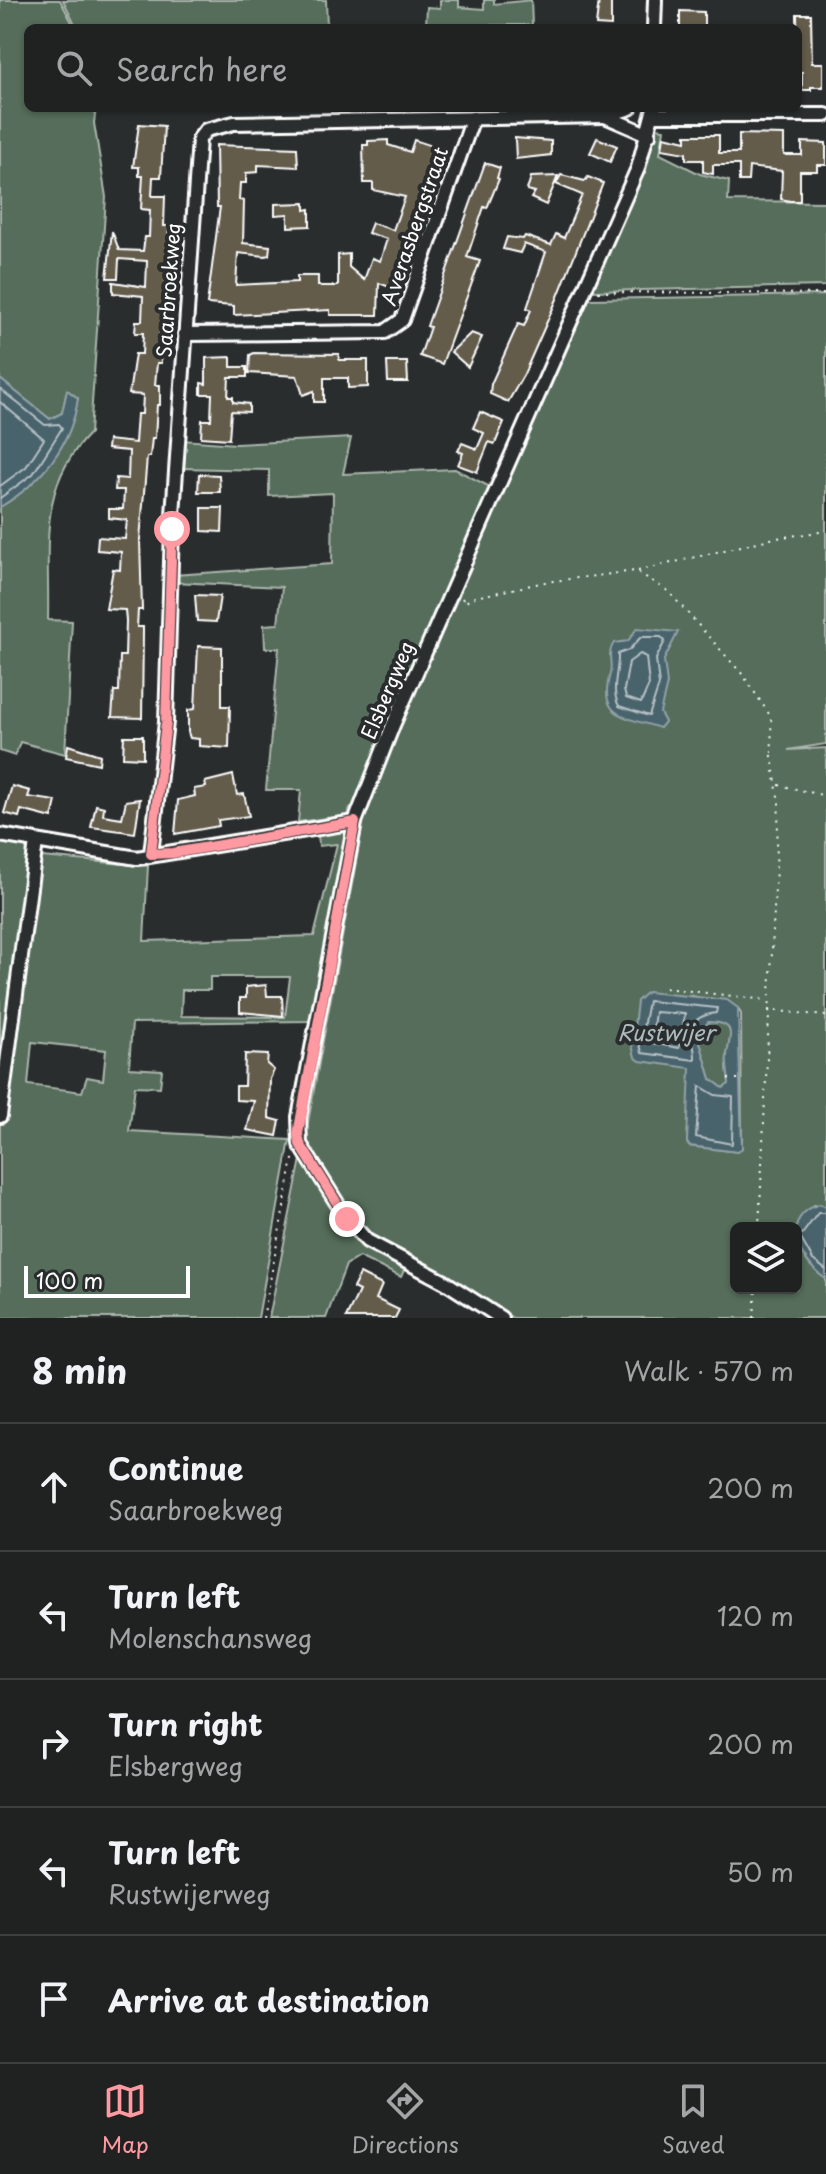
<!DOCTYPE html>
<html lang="en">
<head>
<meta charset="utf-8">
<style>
	body { margin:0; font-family:"Playpen Sans",sans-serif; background:#282a2a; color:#f1f3f6 }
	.controls { position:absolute; right:24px; bottom:24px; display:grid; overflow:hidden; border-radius:12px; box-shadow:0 2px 6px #0004 }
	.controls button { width:72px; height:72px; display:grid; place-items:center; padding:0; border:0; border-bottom:2px solid #3d3f40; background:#202222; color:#f1f3f6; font:40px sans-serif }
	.scale { position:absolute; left:24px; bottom:20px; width:166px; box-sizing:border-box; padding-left:8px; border:4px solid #fff; border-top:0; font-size:22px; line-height:28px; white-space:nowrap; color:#fff; -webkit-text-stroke:6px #2a2d2e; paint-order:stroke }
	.stop { position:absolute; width:24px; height:24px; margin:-18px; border:6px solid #ff9aa2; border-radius:50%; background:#fff }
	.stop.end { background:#ff9aa2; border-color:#fff; box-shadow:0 2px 8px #0008 }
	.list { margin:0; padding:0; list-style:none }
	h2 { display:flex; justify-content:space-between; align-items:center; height:104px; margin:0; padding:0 32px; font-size:34px }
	h2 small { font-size:26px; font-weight:400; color:#a2a4a5 }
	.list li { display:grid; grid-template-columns:52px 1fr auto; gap:24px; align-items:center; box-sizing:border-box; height:128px; padding:0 32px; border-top:2px solid #3d3f40 }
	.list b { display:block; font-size:30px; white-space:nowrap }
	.list p { margin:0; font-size:26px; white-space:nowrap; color:#a2a4a5 }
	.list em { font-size:26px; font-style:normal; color:#a2a4a5 }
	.icon { flex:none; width:44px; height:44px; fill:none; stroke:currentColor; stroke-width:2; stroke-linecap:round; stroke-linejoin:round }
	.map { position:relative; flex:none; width:826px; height:1318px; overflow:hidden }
	.search { position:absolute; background:#202222; box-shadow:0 2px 6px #0004; left:24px; right:24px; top:24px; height:88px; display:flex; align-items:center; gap:20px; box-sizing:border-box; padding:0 28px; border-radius:12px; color:#a2a4a5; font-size:30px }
	.sheet { height:744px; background:#202222 }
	nav { display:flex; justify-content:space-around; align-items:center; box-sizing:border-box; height:112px; border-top:2px solid #3d3f40; background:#202222; font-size:22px; color:#a2a4a5 }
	nav a { display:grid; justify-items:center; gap:4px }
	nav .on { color:#ff9aa2 }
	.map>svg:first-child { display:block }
	.green { fill:#546d5a; stroke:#aab6ac; stroke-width:2; fill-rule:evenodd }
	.water { fill:#48636d; stroke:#91a1a7; stroke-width:2; fill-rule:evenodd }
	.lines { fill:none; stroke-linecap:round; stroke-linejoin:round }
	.shore { stroke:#b6c1c5; stroke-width:2 }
	.building { fill:#645c4c; stroke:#fff; stroke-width:2 }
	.minor-casing { stroke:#fff; stroke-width:18 }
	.path { stroke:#fff; stroke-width:2; stroke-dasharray:2 6; stroke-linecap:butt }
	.minor { stroke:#2a2d2e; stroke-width:12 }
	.route { stroke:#ff9aa2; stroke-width:10 }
	.labels { text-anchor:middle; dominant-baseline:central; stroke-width:8; stroke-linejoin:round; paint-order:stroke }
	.street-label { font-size:20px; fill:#fff; stroke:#2a2d2e }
	.water-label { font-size:22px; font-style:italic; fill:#adb9bd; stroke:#2a2d2e }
</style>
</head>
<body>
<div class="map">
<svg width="826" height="1318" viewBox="0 0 826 1318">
	<rect width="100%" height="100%" fill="#2a2d2e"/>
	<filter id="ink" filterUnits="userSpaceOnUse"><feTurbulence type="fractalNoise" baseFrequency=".0125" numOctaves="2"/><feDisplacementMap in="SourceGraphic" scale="16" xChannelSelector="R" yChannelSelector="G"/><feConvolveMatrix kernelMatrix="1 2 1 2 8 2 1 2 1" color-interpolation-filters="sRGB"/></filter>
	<g filter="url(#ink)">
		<!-- green -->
		<g class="green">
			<path d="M0,0H60L75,28H28V108H96L94,123L106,197L90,433C36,488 50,548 48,620L72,621L65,754L20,742L15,756L0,751V507C47,478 63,450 78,398L67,390L62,413L50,419L0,379Z"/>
			<polygon points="63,0 326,0 327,28 77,28"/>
			<polygon points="440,0 459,0 459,7 484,9 484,0 494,0 494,4 531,0 532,25 426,25 427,7 440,8"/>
			<polygon points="656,128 664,129 660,154 700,174 729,181 728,201 826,202 826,286 593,291"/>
			<path d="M826,295V744L788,750L826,748V1207L814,1205C785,1231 799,1260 826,1279V1318H513L411,1255L401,1277L359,1257L346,1265L326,1318H269L301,1159L333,1186L308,1144L306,1133L366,808H350L348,815L298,822L301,790H266L279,648H265L264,625L278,624L282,587L173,582L174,575L332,564L333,493L269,496V470L180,468L182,440L236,444L351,438L343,474L455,469L492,488L505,489L589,299ZM689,995L738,1008L741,1014L742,1148L738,1152L689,1146L687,1143L692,1071ZM736,1228H796V1288H736Z"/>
			<path d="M338,829L345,832L347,840L310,1021L132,1023L129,1068L162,1070L160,1087L135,1086L129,1131L290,1140L258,1318H0V839L23,843L30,856L148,866L144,941L314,936L337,844L319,846L318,833ZM210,977H290L285,1017L181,1016L182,990H210ZM32,1042L106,1050L103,1080L87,1077L82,1092L28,1085Z"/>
			<path d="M708,1022C745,1022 724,1044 727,1064C727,1071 729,1077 729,1084L723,1088L711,1079L698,1036Z"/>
		</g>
		<!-- water -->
		<g class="water">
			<path d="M0,379L50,419L62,413L67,390L78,398C72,445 41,483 0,507Z"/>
			<path d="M637,628L678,632L664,660L667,684L660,713L665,722L660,728C626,717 597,717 610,674C613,662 606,654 614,643L628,641Z"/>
			<path d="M647,992L727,1000L738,1008L742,1148L738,1152L689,1146L687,1142L690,1068L640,1061L635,1057L632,1045L637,1001ZM708,1022C745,1022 724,1044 727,1064C727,1071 729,1077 729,1084L723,1088L711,1079L698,1036Z"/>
			<path d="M820,1204L826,1207V1279C800,1262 777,1217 820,1204Z"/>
		</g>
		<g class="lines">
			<!-- shore -->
			<g class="shore">
				<polyline points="0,389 45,425 59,424 62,428 33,474 0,498"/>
				<polyline points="0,402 44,439 26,467 0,486"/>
				<path d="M641,637H661L665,641L656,659L659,685L649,716L619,706C610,689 619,672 618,654L629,650Z"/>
				<polygon points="640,654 646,657 649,685 641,703 626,698 624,690 629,662"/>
				<path d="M648,1001L717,1008L716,1013C679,1018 696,1039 695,1060L642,1053L640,1044Z"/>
				<polygon points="655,1012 685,1014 679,1048 651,1043"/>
				<polygon points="700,1086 715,1095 733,1097 732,1144 696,1137"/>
				<polyline points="826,1213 818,1213 800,1237 813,1260 826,1270"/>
			</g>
		</g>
		<!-- building -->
		<g class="building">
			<polygon points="599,0 611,0 611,26 596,25"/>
			<polygon points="680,11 704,12 704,28 680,28"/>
			<polygon points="797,14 811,14 812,63 823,63 823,87 811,87 811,90 802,90 802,72 798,72"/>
			<polygon points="139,124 164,126 161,177 153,177 152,196 165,196 164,226 169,226 163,332 160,331 158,355 161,355 161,363 157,363 155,385 160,385 160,405 157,405 155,438 152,438 150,457 147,457 140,540 142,610 138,610 137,627 143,627 143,633 142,718 112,717 114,691 119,691 120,656 125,656 126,621 125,610 106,609 113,569 120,570 121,552 97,550 98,537 125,539 127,520 109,518 109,509 123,509 124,490 115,490 116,478 128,479 129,451 107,449 108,440 135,443 137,414 142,414 143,395 129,394 135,354 142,354 143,333 135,333 136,321 142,321 143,296 113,293 113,282 146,287 147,261 119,259 118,278 107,278 112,231 119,250 143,251 145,237 149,237 150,210 141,209 143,176 139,176 139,167 133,167"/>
			<polygon points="739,134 784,135 784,155 802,155 802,142 826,143 826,165 817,165 817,171 800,171 800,201 790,201 781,199 782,171 749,167 748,181 739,181 739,165 713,165 713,174 703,172 703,160 686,160 686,153 662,149 664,136 686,141 686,135 719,135 719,153 739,153"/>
			<polygon points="515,138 551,141 551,155 516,159"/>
			<polygon points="597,138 617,146 610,162 590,153"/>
			<polygon points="388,140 388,145 410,152 414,140 441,149 439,155 447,158 438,182 431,180 413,230 409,229 392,288 379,283 378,315 330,315 330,310 234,315 234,306 207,304 220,207 217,207 216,145 297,148 298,167 258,165 258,172 246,173 246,183 240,183 239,200 244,201 243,243 270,246 269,255 265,256 238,253 236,285 297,282 297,276 318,276 318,286 338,286 338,255 349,254 349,267 364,280 372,258 380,261 387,239 368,233 372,223 393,230 405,197 373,190 373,183 364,183 363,145 368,145 368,141"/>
			<polygon points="485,163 500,168 497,178 499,179 487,208 484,207 467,257 480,261 442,364 420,356 430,327 427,326"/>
			<polygon points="561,175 585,181 588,177 603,183 557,299 524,374 508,402 490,394 491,384 518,324 524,326 531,310 527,308 546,252 524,244 520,253 503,249 507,237 523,239 525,236 551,245 556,234 564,238 582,195 556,184"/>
			<polygon points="558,176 546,205 531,198 535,192 527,190 531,177"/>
			<polygon points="305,203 305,210 310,209 310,226 288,227 288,214 275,215 275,204"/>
			<polygon points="471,333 482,337 468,367 451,352"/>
			<polygon points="254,353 339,354 339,360 368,360 368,387 348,388 348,378 324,378 324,402 314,402 314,391 303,395 297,376 249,373 250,355"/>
			<polygon points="231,357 231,367 247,367 247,377 229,377 228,397 233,397 233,402 249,404 249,412 231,411 229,439 201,437 202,420 211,420 212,394 201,394 201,383 206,384 206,358"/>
			<polygon points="387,362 407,362 408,382 388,382"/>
			<polygon points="480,412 504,422 495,444 489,442 477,472 458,465 463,453 458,451 462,443 477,449 484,433 473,428"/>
			<polygon points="199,474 219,475 220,492 198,492"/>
			<polygon points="202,508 223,508 222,532 202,531"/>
			<polygon points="195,595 220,596 216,622 197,621"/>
			<polygon points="198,646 222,647 222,706 230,706 229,748 199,746 199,739 190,738 188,732 188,710 195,709"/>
			<polygon points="124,736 143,736 143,758 123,757"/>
			<polygon points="68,745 100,755 99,764 66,757"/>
			<polygon points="233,775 237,795 244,794 249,816 218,820 219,826 175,834 178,800 195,796 194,789 206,787 205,782"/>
			<polygon points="12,786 30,791 28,797 56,801 52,818 21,810 19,817 4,813"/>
			<polygon points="140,799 135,833 91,827 96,805 104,807 103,815 122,818 126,801"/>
			<polygon points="266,985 267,996 282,996 283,1016 240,1012 240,998 246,998 246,987"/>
			<polygon points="245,1054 268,1055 267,1064 274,1070 270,1079 269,1118 280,1121 277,1136 247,1130 254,1101 236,1100 236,1086 244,1086"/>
			<polygon points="360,1274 382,1285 376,1299 399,1310 395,1318 346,1318 359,1291 353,1288"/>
		</g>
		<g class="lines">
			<!-- minor casing -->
			<g class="minor-casing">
				<g id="minor">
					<polyline points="654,28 655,0"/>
					<polyline points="654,115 826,115"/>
					<polyline points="605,116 649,135"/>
					<polyline points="185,334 385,332 402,320 473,118"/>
					<polyline points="0,835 137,858 355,822"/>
					<polyline points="151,854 166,722 172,529 199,139 206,130 234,123 605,116 630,108"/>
					<polyline points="0,1116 36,842"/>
					<polyline points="501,1318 445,1282 367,1241 347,1219 300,1144 299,1117 355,822 393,725 638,168 654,108"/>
				</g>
			</g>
			<!-- path -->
			<g class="path">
				<polyline points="598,292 826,294"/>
				<polyline points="638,571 770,539 826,531"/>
				<polyline points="462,598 465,603 471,598 545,582 636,571 668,591 743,675 771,717 772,755"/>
				<polyline points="779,785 826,796"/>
				<polyline points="665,988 766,1000"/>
				<polyline points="768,1010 826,1016"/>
				<polyline points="728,1079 743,1079"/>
				<polyline points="759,1228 779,803 771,750"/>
				<polyline points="263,1318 294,1154"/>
				<polyline points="754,1318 756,1288"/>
			</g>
			<!-- minor -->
			<use href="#minor" class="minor"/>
		</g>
	</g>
	<g class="lines" filter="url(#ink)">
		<!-- route -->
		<polyline class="route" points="172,529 166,722 151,854 173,853 355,822 298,1134 300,1144 347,1219"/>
	</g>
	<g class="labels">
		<!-- street labels -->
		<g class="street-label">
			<text transform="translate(414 226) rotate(-71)">Averasbergstraat</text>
			<text transform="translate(168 290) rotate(-86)">Saarbroekweg</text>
			<text transform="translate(387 690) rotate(-67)">Elsbergweg</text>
		</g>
		<!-- water labels -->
		<g class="water-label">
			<text x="666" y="1031">Rustwijer</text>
		</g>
	</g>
</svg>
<div class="controls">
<button><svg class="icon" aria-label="layers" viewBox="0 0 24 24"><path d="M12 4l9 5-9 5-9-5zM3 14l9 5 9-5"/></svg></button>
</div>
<div class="scale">100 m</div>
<div class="stop" style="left:172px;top:529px"></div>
<div class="stop end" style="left:347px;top:1219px"></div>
<div class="search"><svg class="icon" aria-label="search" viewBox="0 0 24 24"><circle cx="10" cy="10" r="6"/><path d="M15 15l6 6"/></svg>Search here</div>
</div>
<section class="sheet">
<h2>8 min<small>Walk · 570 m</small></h2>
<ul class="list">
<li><svg class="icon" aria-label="ahead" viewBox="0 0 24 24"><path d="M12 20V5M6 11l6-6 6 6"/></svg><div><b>Continue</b><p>Saarbroekweg</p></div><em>200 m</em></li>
<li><svg class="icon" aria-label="left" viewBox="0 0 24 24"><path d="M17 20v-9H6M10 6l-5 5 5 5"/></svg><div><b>Turn left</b><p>Molenschansweg</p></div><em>120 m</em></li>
<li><svg class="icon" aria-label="right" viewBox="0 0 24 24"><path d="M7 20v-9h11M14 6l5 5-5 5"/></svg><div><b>Turn right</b><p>Elsbergweg</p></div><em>200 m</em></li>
<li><svg class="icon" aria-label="left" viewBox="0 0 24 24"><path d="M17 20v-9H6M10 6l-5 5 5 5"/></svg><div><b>Turn left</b><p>Rustwijerweg</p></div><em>50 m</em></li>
<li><svg class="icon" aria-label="arrive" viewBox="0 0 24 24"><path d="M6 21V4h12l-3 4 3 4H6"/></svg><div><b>Arrive at destination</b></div></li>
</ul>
</section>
<nav>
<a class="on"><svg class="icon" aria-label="map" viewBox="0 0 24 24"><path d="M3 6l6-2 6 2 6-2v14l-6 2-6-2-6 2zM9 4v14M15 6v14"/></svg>Map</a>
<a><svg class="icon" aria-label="directions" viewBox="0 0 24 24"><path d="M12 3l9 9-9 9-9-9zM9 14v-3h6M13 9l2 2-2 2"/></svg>Directions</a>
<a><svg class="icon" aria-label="saved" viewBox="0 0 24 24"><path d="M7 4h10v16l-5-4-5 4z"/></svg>Saved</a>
</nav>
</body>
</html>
